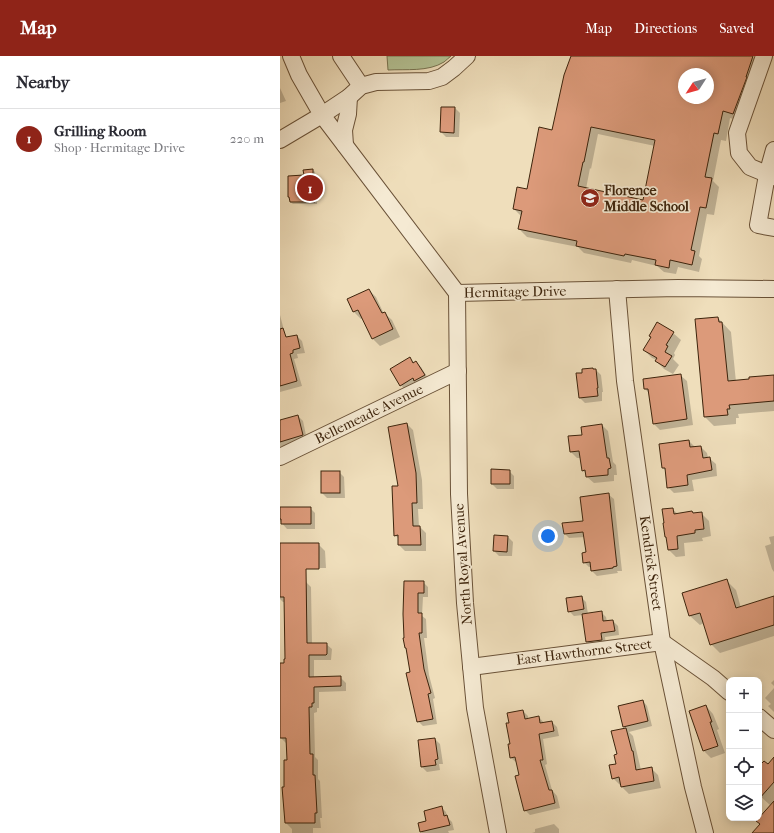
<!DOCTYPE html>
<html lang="en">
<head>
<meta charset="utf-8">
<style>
	body { margin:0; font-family:"IM FELL French Canon",serif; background:#f2f2f3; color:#2b2b33 }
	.controls { position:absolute; right:12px; bottom:12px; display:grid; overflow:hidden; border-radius:8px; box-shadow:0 2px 10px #0003 }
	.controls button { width:36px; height:36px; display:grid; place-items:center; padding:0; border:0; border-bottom:1px solid #e1e1e2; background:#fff; color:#2b2b33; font:20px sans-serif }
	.compass { position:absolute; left:398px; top:12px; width:36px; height:36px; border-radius:50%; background:#fff; box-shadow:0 2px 10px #0003; rotate:234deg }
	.you { position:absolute; left:268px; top:480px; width:14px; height:14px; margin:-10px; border:3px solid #fff; border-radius:50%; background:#1a73e8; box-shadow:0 0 0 6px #1a73e833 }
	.badge { display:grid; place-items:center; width:26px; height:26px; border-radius:50%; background:#8f2418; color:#fff; font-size:13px; font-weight:700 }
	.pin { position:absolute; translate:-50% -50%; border:2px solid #fff; box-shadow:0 1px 4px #0006 }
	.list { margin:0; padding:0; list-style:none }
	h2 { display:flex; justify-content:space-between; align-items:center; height:52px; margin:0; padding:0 16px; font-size:17px }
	h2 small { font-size:13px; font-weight:400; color:#7c7c81 }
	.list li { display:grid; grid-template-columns:26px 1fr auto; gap:12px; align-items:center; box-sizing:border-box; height:60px; padding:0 16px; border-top:1px solid #e1e1e2 }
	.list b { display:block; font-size:15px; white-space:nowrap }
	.list p { margin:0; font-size:13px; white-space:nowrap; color:#7c7c81 }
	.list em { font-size:13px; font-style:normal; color:#7c7c81 }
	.icon { flex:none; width:22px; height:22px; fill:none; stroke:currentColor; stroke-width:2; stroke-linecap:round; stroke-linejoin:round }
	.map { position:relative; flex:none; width:494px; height:777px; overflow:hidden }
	header { display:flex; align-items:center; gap:24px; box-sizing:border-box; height:56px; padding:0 20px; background:#8f2418; color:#fff }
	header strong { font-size:19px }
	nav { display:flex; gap:22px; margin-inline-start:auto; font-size:14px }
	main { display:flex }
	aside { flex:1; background:#fff }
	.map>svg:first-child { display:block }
	.green { fill:#b4c294; stroke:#787350 }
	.shadow { fill:#0003; fill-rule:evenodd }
	.building { fill:#dc9a7a; stroke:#3d240c; fill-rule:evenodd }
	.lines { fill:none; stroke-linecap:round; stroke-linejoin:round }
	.minor-casing { stroke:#6a5238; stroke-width:18 }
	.minor { stroke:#f5ead3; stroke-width:16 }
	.labels { text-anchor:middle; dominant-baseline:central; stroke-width:3.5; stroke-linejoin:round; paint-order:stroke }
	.poi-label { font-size:14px; font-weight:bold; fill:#3d240c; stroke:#f5ead3; text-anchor:start }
	.street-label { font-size:14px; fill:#3d240c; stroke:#f5ead3 }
</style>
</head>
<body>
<header>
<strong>Map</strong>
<nav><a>Map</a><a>Directions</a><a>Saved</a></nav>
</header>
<main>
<aside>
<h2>Nearby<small></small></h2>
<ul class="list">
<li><span class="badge">1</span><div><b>Grilling Room</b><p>Shop · Hermitage Drive</p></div><em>220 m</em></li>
</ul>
</aside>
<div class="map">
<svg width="494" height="777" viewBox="0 0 494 777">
	<rect width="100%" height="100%" fill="#efdebb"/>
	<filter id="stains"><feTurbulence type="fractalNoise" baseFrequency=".005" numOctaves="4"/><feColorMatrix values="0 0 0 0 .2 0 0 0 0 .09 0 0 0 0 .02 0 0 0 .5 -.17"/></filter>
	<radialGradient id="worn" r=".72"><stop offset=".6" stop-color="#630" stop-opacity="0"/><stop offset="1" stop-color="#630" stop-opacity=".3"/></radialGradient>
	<!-- green -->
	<path class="green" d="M107,0H171C169,2 166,4 164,6C148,16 126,13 108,14Z"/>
	<!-- shadow -->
	<g class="shadow">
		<path d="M292,0H472L480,8L460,65L450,62L446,85L441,84L433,125L439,131L434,159L427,158L419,200L422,203L419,216L398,211L396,218L384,216L377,210L352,204L351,207L304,197L298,191L247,181L239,173L242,161L234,153L248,135L273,75ZM404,18H428V42H404ZM318,78L375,90L364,145L306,133L310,112L311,113Z"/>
		<polygon points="0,32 6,45 0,47"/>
		<polygon points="175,52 180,57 179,81 166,81 161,76"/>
		<polygon points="33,114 35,116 35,122 38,124 39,142 37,142 37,148 13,148 10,146 10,142 25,120"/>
		<polygon points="89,234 96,241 103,256 112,264 120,281 100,290 93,283 83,262 81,263 74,256 68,244"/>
		<polygon points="0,259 6,282 17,280 22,285 25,297 17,298 18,302 14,303 22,330 0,336"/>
		<polygon points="438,262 451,276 456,326 494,320 494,355 458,358 459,362 456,362 456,368 434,370 425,361"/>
		<polygon points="393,277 401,284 394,297 395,299 393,303 399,309 393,318 384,313 376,305 377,304 372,302 364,294"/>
		<polygon points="129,302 135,307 136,306 141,311 149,324 125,334 121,329"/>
		<polygon points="314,314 316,314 321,319 323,336 322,336 322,345 305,347 300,342"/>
		<polygon points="400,319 407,325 413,369 380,374 374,368 369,337 365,333"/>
		<polygon points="18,360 23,365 27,384 0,391 0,365"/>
		<polygon points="127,368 133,374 142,424 143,453 138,453 139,471 140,471 146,477 146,495 125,495 119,489 119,483 115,479"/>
		<polygon points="322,369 328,375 333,406 336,409 337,419 334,419 334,425 314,427 307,421 307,418 302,414 301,402 297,402 291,396"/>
		<polygon points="409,385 416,392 421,391 427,397 428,402 429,402 436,408 437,420 412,424 414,435 394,437 388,431 386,415 383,412 380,389"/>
		<polygon points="229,415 234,420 234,433 217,433 212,428"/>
		<polygon points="59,416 64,421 65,442 47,442 42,437"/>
		<polygon points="329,439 334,443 342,515 337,515 338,517 317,520 312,515 311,511 309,511 304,506 307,497 305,481 289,482 285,478 304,466"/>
		<polygon points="0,452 30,452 35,457 35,473 7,473 0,465"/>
		<polygon points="392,453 398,458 412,456 414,458 421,457 429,465 431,480 422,482 423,485 404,487 405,500 396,501 389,494 387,483 386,481"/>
		<polygon points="494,480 494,516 492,513 485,490 491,488 489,481"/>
		<polygon points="228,481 233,486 232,500 219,500 214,495"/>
		<polygon points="0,488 38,488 45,495 46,512 5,512 0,508"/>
		<polygon points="446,524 456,534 461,552 494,541 494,580 440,597 431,588 424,567 420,569 410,560"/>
		<polygon points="25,525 31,531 32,588 46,588 52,593 51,604 34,604 34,622 60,621 66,627 66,635 39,636 39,652 37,652 37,656 34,657 35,701 38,704 38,723 40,725 42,762 40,762 41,772 33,772 33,777 12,777 12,773 6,767 5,732 8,705 6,687 1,682 0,608 5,607 6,604 5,546 3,546 0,543 0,526"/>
		<polygon points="143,526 148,531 148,541 143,541 142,560 146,563 147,582 144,582 149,619 155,642 153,643 157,668 143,670 138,665 127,594 126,592 124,558"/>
		<polygon points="301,541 306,546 308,558 321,556 326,561 327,566 333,565 338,570 339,579 325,581 326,589 312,591 307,586 303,559 294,560 289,555"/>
		<polygon points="494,624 494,630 491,627"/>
		<polygon points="494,632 494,656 488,650 491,648 485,642"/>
		<polygon points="363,645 367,650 372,670 349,676 353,680 361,714 371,712 378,719 381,732 349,738 342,731 342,729 340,729 333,722 337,709 338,699 346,673 344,671"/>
		<polygon points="426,650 433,658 439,673 437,674 445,697 431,702 424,695"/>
		<polygon points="243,655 248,660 248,663 259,661 264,667 272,666 277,671 279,680 263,683 267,708 265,709 272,734 277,740 280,752 250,759 245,754 240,720 237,707 231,702 230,668"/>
		<polygon points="155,683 160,688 163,708 159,708 160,714 147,716 142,711 139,685"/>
		<polygon points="494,711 494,777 474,777 481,769 491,750 479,739 479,712"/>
		<polygon points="161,751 166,756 167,761 172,766 174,774 168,775 169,777 142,777 141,776 147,766"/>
		<polygon points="274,768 279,773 279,777 252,777 255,776 255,773"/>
	</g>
	<!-- building -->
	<g class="building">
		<path d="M291,0H473L466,21H467L453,58L443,55L438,78L434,77L425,121L432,122L426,152L420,151L411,194L415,195L412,209L390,204L389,212L375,209L376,204L345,198L344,200L296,190L297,185L238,173L242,155L233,153L237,131L247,133L259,71L272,74L284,19ZM404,18H428V42H404ZM311,71L375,84L363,144L298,130L303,106H304Z"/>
		<polygon points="161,51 175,51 174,77 160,76"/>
		<polygon points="33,113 33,121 37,121 37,140 35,140 35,146 10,146 9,141 8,141 8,120 24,119 23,114"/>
		<polygon points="89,233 102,257 105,256 113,273 92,283 78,254 73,256 67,243"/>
		<polygon points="438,261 439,266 442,266 448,325 469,323 469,321 494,319 494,345 449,349 450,353 447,353 448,359 424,361 415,263"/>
		<polygon points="377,266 394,276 386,289 388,290 385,296 392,300 385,311 375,305 377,302 363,294 371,281 369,280"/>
		<polygon points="3,272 6,281 17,279 20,292 13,294 13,297 10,298 17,325 0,330 0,273"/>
		<polygon points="130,301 133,307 136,305 145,319 134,325 133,322 120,330 110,313"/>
		<polygon points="313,312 313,313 316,313 318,332 317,332 318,340 299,342 296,317 302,317 302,313"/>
		<polygon points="401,318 407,363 373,368 368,333 364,333 363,323"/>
		<polygon points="18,359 23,379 0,386 0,364"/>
		<polygon points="127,367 136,417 137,447 132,447 133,470 140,470 141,489 118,489 118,479 114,480 112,430 118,430 108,371"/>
		<polygon points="322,368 327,402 329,402 331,412 328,413 328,419 306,421 305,414 302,415 299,395 290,396 288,380 302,379 301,371"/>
		<polygon points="409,384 410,391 421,390 423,402 430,401 432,414 407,419 408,429 387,432 385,412 382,412 379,388"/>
		<polygon points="211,413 230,414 230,428 211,428"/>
		<rect x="41" y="415" width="19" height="22"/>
		<polygon points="329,437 337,510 333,511 333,512 311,515 310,506 303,507 302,497 306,496 303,476 284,478 282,467 303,465 300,441"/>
		<polygon points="0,451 31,451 31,468 1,468 1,463 0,463"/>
		<polygon points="393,452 394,458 412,455 413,457 422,456 424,473 415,474 415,477 397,480 398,493 388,494 386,481 385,481 383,467 384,467 382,453"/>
		<polygon points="214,479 228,480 227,496 213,495"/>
		<polygon points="0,487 39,487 39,513 26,513 27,587 47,587 47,598 46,599 29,599 29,621 61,620 61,630 34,631 34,647 32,647 32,651 29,651 30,698 33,698 33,719 35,719 37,757 35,757 35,767 5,767 2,731 4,731 4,704 7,704 6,682 0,682 0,607 4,607 4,603 5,603 4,541 0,541"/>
		<polygon points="447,523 456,552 494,540 494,569 430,589 420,557 409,560 402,537"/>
		<polygon points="124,525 144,525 144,537 138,537 138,557 142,557 142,577 139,577 144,613 151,637 148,638 153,663 137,666 126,617 130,616 126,592 125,592 123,582 124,582 123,558"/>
		<polygon points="302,540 304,553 288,556 286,542"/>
		<polygon points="322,555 323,565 333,564 335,575 321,577 322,584 306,586 302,558"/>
		<polygon points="363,644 368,665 343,671 338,650"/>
		<polygon points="426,649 432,666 430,666 438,690 423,695 409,655"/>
		<polygon points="243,654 245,663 259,660 260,667 272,665 274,675 259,678 263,704 260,704 269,734 272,734 275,747 244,755 235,720 239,719 235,701 230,702 228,688 230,688 226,667 229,667 227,657"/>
		<polygon points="346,672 352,695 353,695 356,714 372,711 374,725 341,731 339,721 332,723 329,709 336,708 334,699 337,698 331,675"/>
		<polygon points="155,682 158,703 155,704 156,709 141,711 138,684"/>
		<polygon points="494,701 494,726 479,743 479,710 484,705 488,708"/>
		<polygon points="494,745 494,777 472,777 480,768 476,765"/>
		<polygon points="162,750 164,760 167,759 170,769 140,776 138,767 146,765 144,755"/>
	</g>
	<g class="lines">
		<!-- minor casing -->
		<g class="minor-casing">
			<g id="minor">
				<polyline points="11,0 19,19 42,59 177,237"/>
				<polyline points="61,0 81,30"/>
				<polyline points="484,0 457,77 459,97 470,111 494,121"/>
				<polyline points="0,84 42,59 69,41 81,30 96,26 149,25 162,21 174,12 187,0"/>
				<polyline points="65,89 64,74 68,58 69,41"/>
				<polyline points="494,94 487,119 478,169 494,172"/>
				<polyline points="337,233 345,325 382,586 413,731 425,777"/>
				<polyline points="177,237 179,438 185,547 195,652 218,777"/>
				<polyline points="177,237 398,232 494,233"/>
				<polyline points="0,401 178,315"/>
				<polyline points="191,611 382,586 433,622 449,636"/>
				<polyline points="479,661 494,674"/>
			</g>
		</g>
		<!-- minor -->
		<use href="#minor" class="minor"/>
	</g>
	<!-- icons -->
	<defs>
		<g id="school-disc" transform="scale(1)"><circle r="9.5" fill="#8f2418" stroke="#f5ead3"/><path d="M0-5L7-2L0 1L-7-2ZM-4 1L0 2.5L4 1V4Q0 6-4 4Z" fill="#fff"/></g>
	</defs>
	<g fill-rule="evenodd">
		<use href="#school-disc" x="310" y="142"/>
	</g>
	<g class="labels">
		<!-- poi labels -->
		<g class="poi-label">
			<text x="324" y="134">Florence<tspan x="324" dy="16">Middle School</tspan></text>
		</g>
		<!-- street labels -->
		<g class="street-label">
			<text transform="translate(235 236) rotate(-1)">Hermitage Drive</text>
			<text transform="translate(89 358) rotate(-26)">Bellemeade Avenue</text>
			<text transform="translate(371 507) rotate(82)">Kendrick Street</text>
			<text transform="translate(183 508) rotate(-94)">North Royal Avenue</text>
			<text transform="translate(304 596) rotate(-7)">East Hawthorne Street</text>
		</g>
	</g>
	<rect width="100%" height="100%" filter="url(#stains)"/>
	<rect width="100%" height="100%" fill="url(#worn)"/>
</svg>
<div class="controls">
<button>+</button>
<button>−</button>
<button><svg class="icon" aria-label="locate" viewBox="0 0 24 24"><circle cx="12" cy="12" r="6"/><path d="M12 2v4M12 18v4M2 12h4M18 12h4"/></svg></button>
<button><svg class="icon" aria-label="layers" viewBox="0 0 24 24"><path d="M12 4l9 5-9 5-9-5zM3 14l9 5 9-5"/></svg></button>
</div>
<svg class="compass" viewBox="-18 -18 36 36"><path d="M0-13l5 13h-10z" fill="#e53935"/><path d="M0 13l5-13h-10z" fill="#7c7c81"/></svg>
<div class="you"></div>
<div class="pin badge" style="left:30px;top:132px">1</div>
</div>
</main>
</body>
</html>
